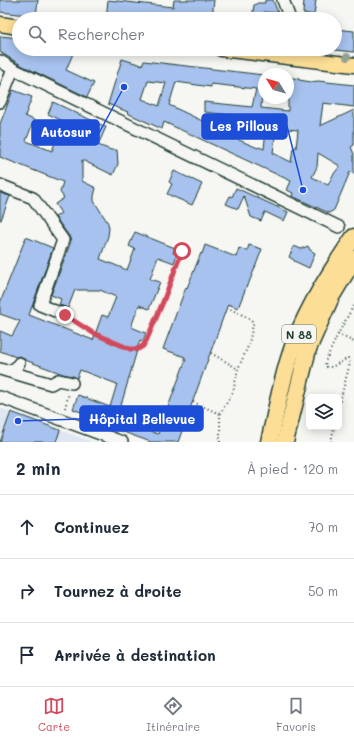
<!DOCTYPE html>
<html lang="fr">
<head>
<meta charset="utf-8">
<style>
	body { margin:0; font-family:Mali,sans-serif; background:#f6f6f7; color:#1f2937 }
	.controls { position:absolute; right:12px; bottom:12px; display:grid; overflow:hidden; border-radius:6px; box-shadow:0 2px 10px #0003 }
	.controls button { width:36px; height:36px; display:grid; place-items:center; padding:0; border:0; border-bottom:1px solid #e0e1e3; background:#fff; color:#1f2937; font:20px sans-serif }
	.compass { position:absolute; left:258px; top:68px; width:36px; height:36px; border-radius:50%; background:#fff; box-shadow:0 2px 10px #0003; rotate:307deg }
	.stop { position:absolute; width:12px; height:12px; margin:-9px; border:3px solid #d1495b; border-radius:50%; background:#fff }
	.stop.end { background:#d1495b; border-color:#fff; box-shadow:0 1px 4px #0008 }
	.list { margin:0; padding:0; list-style:none }
	h2 { display:flex; justify-content:space-between; align-items:center; height:52px; margin:0; padding:0 16px; font-size:17px }
	h2 small { font-size:13px; font-weight:400; color:#747a83 }
	.list li { display:grid; grid-template-columns:26px 1fr auto; gap:12px; align-items:center; box-sizing:border-box; height:64px; padding:0 16px; border-top:1px solid #e0e1e3 }
	.list b { display:block; font-size:15px; white-space:nowrap }
	.list em { font-size:13px; font-style:normal; color:#747a83 }
	.icon { flex:none; width:22px; height:22px; fill:none; stroke:currentColor; stroke-width:2; stroke-linecap:round; stroke-linejoin:round }
	.map { position:relative; flex:none; width:354px; height:442px; overflow:hidden }
	.search { position:absolute; background:#fff; box-shadow:0 2px 10px #0003; left:12px; right:12px; top:12px; height:44px; display:flex; align-items:center; gap:10px; box-sizing:border-box; padding:0 14px; border-radius:22px; color:#747a83; font-size:15px }
	.sheet { height:244px; background:#fff }
	nav { display:flex; justify-content:space-around; align-items:center; box-sizing:border-box; height:56px; border-top:1px solid #e0e1e3; background:#fff; font-size:11px; color:#747a83 }
	nav a { display:grid; justify-items:center; gap:2px }
	nav .on { color:#d1495b }
	.map>svg:first-child { display:block }
	.built { fill:#dee6f1 }
	.building { fill:#a7c2ee; stroke:#1f3d34; fill-rule:evenodd }
	.lines { fill:none; stroke-linecap:round; stroke-linejoin:round }
	.minor-casing { stroke:#1f3d34; stroke-width:14 }
	.major-casing { stroke:#1f3d34; stroke-width:17 }
	.highway-casing { stroke:#1f3d34; stroke-width:19 }
	.path { stroke:#1f3d34; stroke-width:2; stroke-dasharray:1 3; stroke-linecap:butt }
	.minor { stroke:#f6f6f2; stroke-width:11 }
	.major { stroke:#fcde96; stroke-width:14 }
	.highway { stroke:#fcde96; stroke-width:16 }
	.tree { fill:#93a193 }
	.route { stroke:#d1495b; stroke-width:5 }
	.labels { text-anchor:middle; dominant-baseline:central; stroke-width:3; stroke-linejoin:round; paint-order:stroke }
	.shield { fill:#f6f6f2; stroke:#60746d; stroke-width:1 }
	.shield-label { font-size:11px; font-weight:bold; fill:#1f3d34 }
	.leader { fill:none; stroke:#1d4ed8; stroke-width:1.5 }
	.callout-dot { fill:#1d4ed8; stroke:#f6f6f2; stroke-width:1.5 }
	.callout { fill:#1d4ed8; stroke:#1d4ed8; stroke-width:1.5 }
	.callout-label { font-size:13px; text-anchor:middle; font-weight:bold; fill:#fff }
</style>
</head>
<body>
<div class="map">
<svg width="354" height="442" viewBox="0 0 354 442">
	<rect width="100%" height="100%" fill="#f6f6f2"/>
	<filter id="ink" filterUnits="userSpaceOnUse"><feTurbulence type="fractalNoise" baseFrequency=".025" numOctaves="2"/><feDisplacementMap in="SourceGraphic" scale="8" xChannelSelector="R" yChannelSelector="G"/><feConvolveMatrix kernelMatrix="1 2 1 2 8 2 1 2 1" color-interpolation-filters="sRGB"/></filter>
	<g filter="url(#ink)">
		<!-- built -->
		<polygon class="built" points="0,408 60,430 93,442 0,442"/>
		<!-- building -->
		<g class="building">
			<polygon points="0,0 38,0 36,16 0,12"/>
			<polygon points="108,0 173,7 174,0 214,0 212,19 106,19"/>
			<polygon points="265,0 273,0 278,13 264,12 263,19 252,19 254,5 258,3 265,3"/>
			<polygon points="304,0 316,0 314,15 303,13"/>
			<polygon points="335,29 354,31 354,52 335,50"/>
			<polygon points="0,36 19,38 19,49 75,49 66,70 94,83 87,97 21,65 0,52"/>
			<path d="M122,59L142,65L144,61L264,75V90H262L261,108L288,111V77L299,79V80L311,82L318,81L354,85V107L323,103L320,126L354,110V145L351,147L354,154V174L350,172L334,210L329,213L292,196L293,193L287,190L291,181L164,122L162,129L127,113L128,112L108,104ZM148,81L166,83L159,106L142,99ZM176,82L211,87V84L256,89L252,107L204,102V112L267,119L264,149L259,147L258,148L234,138L217,129V128L169,105ZM276,128L298,130L296,148H293L291,162L273,153ZM318,153L340,166L333,175L328,185L312,177L317,167Z"/>
			<polygon points="13,90 32,97 25,116 34,120 26,141 52,151 63,121 48,114 53,102 106,127 98,145 111,150 117,150 118,164 113,175 82,160 82,181 96,188 94,196 94,201 108,223 109,228 108,236 100,259 127,270 135,249 129,246 135,232 175,248 173,253 177,254 174,263 158,257 150,279 160,282 149,309 139,305 131,327 146,333 143,341 140,340 117,419 158,434 186,359 184,359 185,357 163,349 186,287 187,288 201,253 202,254 205,245 236,257 239,248 247,251 249,245 262,249 256,265 248,285 247,285 238,308 228,304 178,442 151,442 101,424 102,420 73,409 78,395 110,407 117,384 80,370 77,378 73,376 63,374 25,360 22,357 20,356 16,357 0,351 0,331 12,336 20,321 0,314 0,303 26,237 53,248 29,315 93,340 102,315 108,317 116,297 100,290 75,290 68,308 59,305 61,299 51,295 71,241 69,236 55,217 61,213 55,204 64,198 60,192 63,182 0,157 0,124"/>
			<polygon points="174,171 202,184 192,205 167,194 172,184 169,182"/>
			<polygon points="236,188 288,212 284,221 265,212 261,221 251,217 244,196 238,209 226,204 230,196 232,197"/>
			<polygon points="0,193 10,196 1,220 0,220"/>
			<polygon points="294,246 301,249 308,246 310,250 315,253 309,268 294,261 294,260 289,257"/>
			<polygon points="11,412 60,430 56,442 0,442"/>
		</g>
		<g class="lines">
			<!-- minor casing -->
			<g class="minor-casing">
				<g id="minor">
					<polyline points="283,0 290,19"/>
					<polyline points="0,61 13,69 339,227"/>
					<polyline points="0,102 13,69"/>
					<polyline points="0,185 33,198 63,240 40,305 65,315"/>
					<polyline points="0,369 51,384 58,380 72,383"/>
					<polyline points="8,371 16,368 19,363"/>
					<polyline points="0,397 122,442"/>
				</g>
			</g>
			<!-- major casing -->
			<g class="major-casing">
				<g id="major">
					<polyline points="0,24 19,27"/>
					<polyline points="221,49 354,65"/>
				</g>
			</g>
			<!-- highway casing -->
			<g class="highway-casing">
				<g id="highway">
					<path d="M269,442C277,409 282,375 294,344C309,305 331,271 354,237"/>
					<polyline points="285,442 308,349 331,297 354,259"/>
				</g>
			</g>
			<!-- path -->
			<g class="path">
				<polyline points="74,321 93,333 121,346 133,350 138,349 143,345 147,339 163,302 182,251"/>
				<polyline points="338,334 354,342"/>
				<polyline points="211,353 238,369"/>
				<polyline points="193,402 220,414"/>
				<polyline points="339,405 350,363 348,358 332,367 326,367 325,362 338,334 354,305"/>
				<polyline points="65,408 69,393"/>
				<polyline points="220,442 220,414 233,392 238,369 249,344 253,324 251,319 228,308"/>
				<polyline points="331,442 334,427"/>
			</g>
			<!-- minor -->
			<use href="#minor" class="minor"/>
			<!-- major -->
			<use href="#major" class="major"/>
			<!-- highway -->
			<use href="#highway" class="highway"/>
		</g>
		<!-- trees -->
		<circle class="tree" cx="347" cy="57" r="4"/>
	</g>
	<g class="lines" filter="url(#ink)">
		<!-- route -->
		<polyline class="route" points="65,315 93,333 130,349 138,349 143,346 147,339 163,302 182,251"/>
	</g>
	<g class="labels">
		<!-- shield labels -->
		<rect class="shield" x="282" y="325" width="34" height="18" rx="3"/>
		<g class="shield-label">
			<text x="299" y="334">N 88</text>
		</g>
	</g>
	<!-- callouts -->
	<path class="leader" d="M303 190L287 126M124 87L99 133M18 421L80 419"/>
	<g class="callout-dot">
		<circle cx="303" cy="190" r="4"/>
		<circle cx="124" cy="87" r="4"/>
		<circle cx="18" cy="421" r="4"/>
	</g>
	<g class="callout">
		<rect x="202" y="114" width="85" height="25" rx="4"/>
		<rect x="32" y="120" width="67" height="25" rx="4"/>
		<rect x="80" y="406" width="123" height="25" rx="4"/>
	</g>
	<g class="callout-label">
		<text x="244" y="131">Les Pillous</text>
		<text x="66" y="137">Autosur</text>
		<text x="142" y="424">Hôpital Bellevue</text>
	</g>
</svg>
<div class="controls">
<button><svg class="icon" aria-label="layers" viewBox="0 0 24 24"><path d="M12 4l9 5-9 5-9-5zM3 14l9 5 9-5"/></svg></button>
</div>
<svg class="compass" viewBox="-18 -18 36 36"><path d="M0-13l5 13h-10z" fill="#e53935"/><path d="M0 13l5-13h-10z" fill="#747a83"/></svg>
<div class="stop" style="left:182px;top:251px"></div>
<div class="stop end" style="left:65px;top:315px"></div>
<div class="search"><svg class="icon" aria-label="search" viewBox="0 0 24 24"><circle cx="10" cy="10" r="6"/><path d="M15 15l6 6"/></svg>Rechercher</div>
</div>
<section class="sheet">
<h2>2 min<small>À pied · 120 m</small></h2>
<ul class="list">
<li><svg class="icon" aria-label="ahead" viewBox="0 0 24 24"><path d="M12 20V5M6 11l6-6 6 6"/></svg><div><b>Continuez</b></div><em>70 m</em></li>
<li><svg class="icon" aria-label="right" viewBox="0 0 24 24"><path d="M7 20v-9h11M14 6l5 5-5 5"/></svg><div><b>Tournez à droite</b></div><em>50 m</em></li>
<li><svg class="icon" aria-label="arrive" viewBox="0 0 24 24"><path d="M6 21V4h12l-3 4 3 4H6"/></svg><div><b>Arrivée à destination</b></div></li>
</ul>
</section>
<nav>
<a class="on"><svg class="icon" aria-label="map" viewBox="0 0 24 24"><path d="M3 6l6-2 6 2 6-2v14l-6 2-6-2-6 2zM9 4v14M15 6v14"/></svg>Carte</a>
<a><svg class="icon" aria-label="directions" viewBox="0 0 24 24"><path d="M12 3l9 9-9 9-9-9zM9 14v-3h6M13 9l2 2-2 2"/></svg>Itinéraire</a>
<a><svg class="icon" aria-label="saved" viewBox="0 0 24 24"><path d="M7 4h10v16l-5-4-5 4z"/></svg>Favoris</a>
</nav>
</body>
</html>
